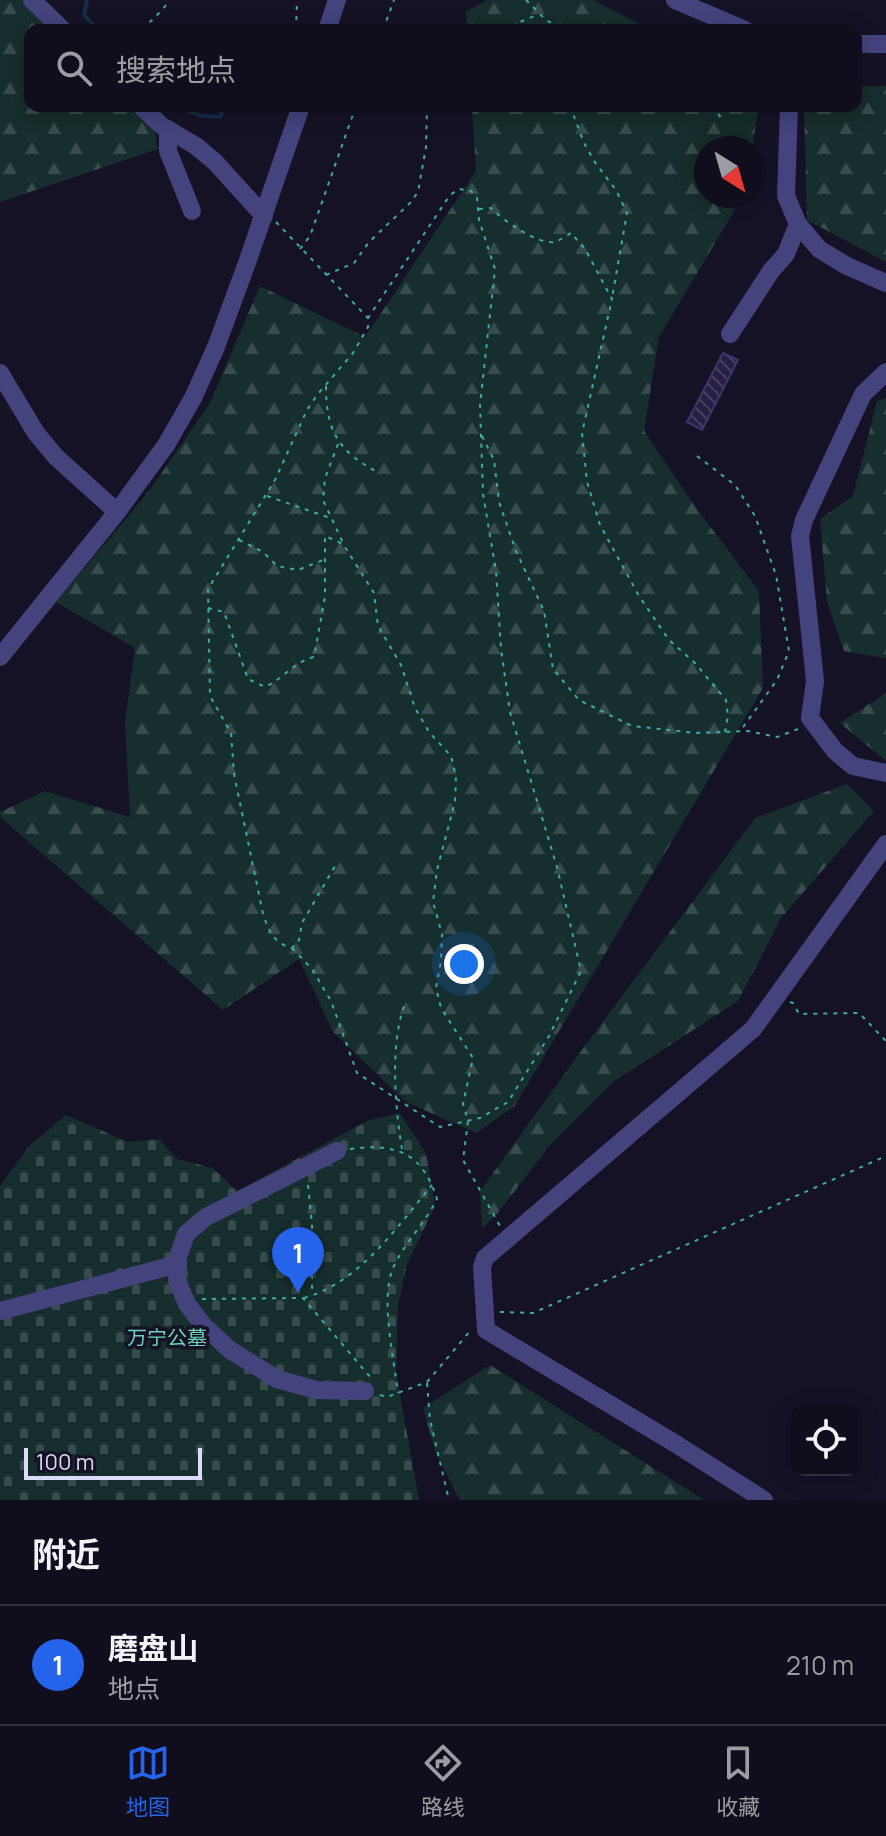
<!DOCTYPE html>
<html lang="zh">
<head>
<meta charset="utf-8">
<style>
	body { margin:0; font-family:Manrope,"Noto Sans SC",sans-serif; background:#1e1c29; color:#f1f3f6 }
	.controls { position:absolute; right:24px; bottom:24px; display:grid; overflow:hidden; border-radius:16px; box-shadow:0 4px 20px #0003 }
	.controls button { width:72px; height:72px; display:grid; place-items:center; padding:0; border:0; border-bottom:2px solid #302e3b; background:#100e1c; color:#f1f3f6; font:40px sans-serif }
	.compass { position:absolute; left:694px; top:136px; width:72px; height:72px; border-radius:50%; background:#100e1c; box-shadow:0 4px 20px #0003; rotate:143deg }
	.scale { position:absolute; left:24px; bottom:20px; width:178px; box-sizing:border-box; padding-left:8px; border:4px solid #dedafb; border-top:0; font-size:22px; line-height:28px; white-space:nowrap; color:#dedafb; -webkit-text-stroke:6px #151225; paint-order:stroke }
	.you { position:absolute; left:464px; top:964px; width:28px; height:28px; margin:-20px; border:6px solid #fff; border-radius:50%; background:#1a73e8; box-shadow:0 0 0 12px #1a73e833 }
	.badge { display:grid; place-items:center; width:52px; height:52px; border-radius:50%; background:#2563eb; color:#fff; font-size:26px; font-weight:700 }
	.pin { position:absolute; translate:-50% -66px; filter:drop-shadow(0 2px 4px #0008) }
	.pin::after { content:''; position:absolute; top:42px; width:28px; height:24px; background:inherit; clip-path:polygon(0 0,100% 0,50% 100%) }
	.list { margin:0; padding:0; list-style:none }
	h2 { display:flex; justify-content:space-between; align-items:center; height:104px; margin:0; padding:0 32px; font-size:34px }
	h2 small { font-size:26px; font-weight:400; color:#9c9ca3 }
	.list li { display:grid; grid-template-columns:52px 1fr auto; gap:24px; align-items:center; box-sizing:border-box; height:120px; padding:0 32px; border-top:2px solid #302e3b }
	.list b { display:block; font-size:30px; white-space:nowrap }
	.list p { margin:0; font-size:26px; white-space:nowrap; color:#9c9ca3 }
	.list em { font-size:26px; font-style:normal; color:#9c9ca3 }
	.icon { flex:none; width:44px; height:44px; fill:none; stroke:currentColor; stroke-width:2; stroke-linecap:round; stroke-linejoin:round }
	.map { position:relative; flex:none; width:886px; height:1500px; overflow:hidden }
	.search { position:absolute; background:#100e1c; box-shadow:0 4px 20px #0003; left:24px; right:24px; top:24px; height:88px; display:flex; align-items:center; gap:20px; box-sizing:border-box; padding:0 28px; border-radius:16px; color:#9c9ca3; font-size:30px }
	.sheet { height:224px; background:#100e1c }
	nav { display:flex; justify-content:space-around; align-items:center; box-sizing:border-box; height:112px; border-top:2px solid #302e3b; background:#100e1c; font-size:22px; color:#9c9ca3 }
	nav a { display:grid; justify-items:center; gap:4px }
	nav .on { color:#2563eb }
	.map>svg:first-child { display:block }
	.forest { fill:url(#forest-firs) }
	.cemetery { fill:url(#cemetery-stones) }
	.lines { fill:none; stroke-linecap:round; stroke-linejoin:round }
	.stream { stroke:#172b4a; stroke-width:4 }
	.building { fill:url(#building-back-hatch); stroke:#3f356d; stroke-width:2 }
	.path { stroke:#3eaba3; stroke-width:2; stroke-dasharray:4 6; stroke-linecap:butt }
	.minor { stroke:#44437e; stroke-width:18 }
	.labels { text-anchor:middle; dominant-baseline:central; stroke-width:7; stroke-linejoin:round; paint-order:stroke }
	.park-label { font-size:20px; fill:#6ed3b8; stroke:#151225 }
</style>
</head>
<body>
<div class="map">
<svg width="886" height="1500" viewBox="0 0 886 1500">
	<defs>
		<pattern id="forest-firs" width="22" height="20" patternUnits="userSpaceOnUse" patternTransform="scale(2)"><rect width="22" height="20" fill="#162e2d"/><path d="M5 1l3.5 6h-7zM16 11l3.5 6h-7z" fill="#374c4c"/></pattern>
		<pattern id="cemetery-stones" width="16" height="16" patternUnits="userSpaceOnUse" patternTransform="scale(2)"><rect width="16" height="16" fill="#162e2d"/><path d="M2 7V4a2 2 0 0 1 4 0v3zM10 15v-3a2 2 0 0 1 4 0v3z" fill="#374c4c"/></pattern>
		<pattern id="building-back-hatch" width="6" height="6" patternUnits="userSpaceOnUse" patternTransform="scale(2)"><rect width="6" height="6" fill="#272044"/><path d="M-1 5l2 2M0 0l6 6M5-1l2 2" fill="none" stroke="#464060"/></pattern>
	</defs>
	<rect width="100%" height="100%" fill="#151225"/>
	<!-- forest -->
	<g class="forest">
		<polygon points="0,0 24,0 55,30 30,30 30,106 133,106 153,125 158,149 0,202"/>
		<polygon points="487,0 593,0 651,30 467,30 466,12"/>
		<polygon points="856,86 886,86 886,262 807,220 804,106 856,106"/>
		<polygon points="472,106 759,106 752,148 706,148 706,196 743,196 659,337 644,431 694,505 759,591 763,688 514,1107 476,1133 406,1102 333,1032 299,959 223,1010 0,817 0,812 45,791 130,817 125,723 135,648 56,602 149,491 210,403 260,286 365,337 476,171"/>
		<polygon points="886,398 886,658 883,658 844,651 827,602 820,519 853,496 877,401"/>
		<polygon points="886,693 886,761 840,723"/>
		<polygon points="847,784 874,811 781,918 738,1001 613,1082 550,1145 497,1214 482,1228 480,1191 584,1047 755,818"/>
		<polygon points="490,1365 704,1500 460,1500 436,1454 423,1408"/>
	</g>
	<!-- cemetery -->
	<polygon class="cemetery" points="400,1113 426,1153 435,1206 407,1264 398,1305 396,1372 419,1500 0,1500 0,1186 29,1146 66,1115 128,1142 159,1139 177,1159 213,1168 237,1191 369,1120"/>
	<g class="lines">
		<!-- stream -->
		<g class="stream">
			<polyline points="87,0 84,15 98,30"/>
			<polyline points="176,106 201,116 220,117 222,113"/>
		</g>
	</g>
	<!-- building -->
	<polygon class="building" points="723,353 738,360 702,430 687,422"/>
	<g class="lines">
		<!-- path -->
		<g class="path">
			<polyline points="526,0 547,21 571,30"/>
			<path d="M143,30C151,19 163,12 169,0"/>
			<polyline points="296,30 297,0"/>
			<polyline points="383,30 394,0"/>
			<polyline points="515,30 520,22 539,14"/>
			<polyline points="570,106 584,143 596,164 616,190 627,213 612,298"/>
			<polyline points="712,106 722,119"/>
			<path d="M479,209L491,208C501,219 538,245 554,242C559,241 566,236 571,233L585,249L612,299L582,433L587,482L600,525L639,596L669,640L694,662L726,700L728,716L725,732"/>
			<path d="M276,222L368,318V327L353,353L317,395L307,410L275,480L208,589L210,696L231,733L234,774L263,914C269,931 273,943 292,948L299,940L302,923L335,866"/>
			<polyline points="300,249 310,236 356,106"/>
			<polyline points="326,275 354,263 369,242 410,203 418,192 426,147 427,106"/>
			<path d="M326,386C326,432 339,452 379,473"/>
			<polyline points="482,436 494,460 499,502 516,551 544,611 553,669 579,700 632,726 696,733 748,731 777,737 798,729"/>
			<polyline points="338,444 325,478 323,500 343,543"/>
			<polyline points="697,456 735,485 755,516 776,575 789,651 777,680 741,730"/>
			<polyline points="267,496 333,519"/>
			<polyline points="239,540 263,552 277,566 298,570 323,560"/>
			<path d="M208,608L224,612L248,679L265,687C284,678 294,662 314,657L325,597V536L343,544L374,593L378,626L401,665L415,708L429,732L451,756L456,776L455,802L437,870L433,902L442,934L441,961L436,988L441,1008L473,1058L463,1104L468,1121L463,1160L500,1226"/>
			<polyline points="292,948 312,969 331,1001 357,1073 440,1127 480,1118 508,1102 549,1036 581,971 557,867 510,712 501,649 496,571 483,494 480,405 495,269 479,220 477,198 471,191 459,189 450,195 368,318"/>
			<polyline points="790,1002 793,1003 799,1014 859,1013 886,1041"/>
			<path d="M350,1149C396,1143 422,1152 437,1199C425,1223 403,1245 393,1268C380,1299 394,1359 398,1393"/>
			<path d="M402,1149C395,1107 390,1046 404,1006"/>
			<polyline points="308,1185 312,1224 312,1294"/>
			<path d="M304,1298C360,1282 396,1228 432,1185"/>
			<polyline points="202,1299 303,1298 371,1378"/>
			<polyline points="500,1312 533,1313 886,1156"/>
			<polyline points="427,1383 430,1420 449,1500"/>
			<polyline points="380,1395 387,1397 427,1382 471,1330"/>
		</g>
		<!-- minor -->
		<g class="minor">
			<polyline points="32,0 63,30"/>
			<polyline points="675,0 745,30"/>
			<polyline points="327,30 337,0"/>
			<polyline points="856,44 886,44"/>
			<polyline points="141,106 162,126 196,146 215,162 264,216"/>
			<polyline points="789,106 786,196 798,224 819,249 847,266 886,283"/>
			<polyline points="168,129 168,151 192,211"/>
			<polyline points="730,334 771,271 786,254 798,224"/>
			<polyline points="886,372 863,394 804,520 800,536 815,681 810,718 835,751 853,766 886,773"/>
			<polyline points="0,373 36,433 56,457 117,512"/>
			<polyline points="0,657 117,512 166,445 193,398 216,347 248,260 301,106"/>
			<polyline points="337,1151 206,1217 186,1234 178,1257 177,1280 187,1304 203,1325 230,1350 277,1379 316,1390 365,1391"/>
			<polyline points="0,1311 178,1264"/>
			<polyline points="764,1500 676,1444 486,1330 482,1267 485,1258 753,1029 886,844"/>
		</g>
	</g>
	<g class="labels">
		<!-- park labels -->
		<g class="park-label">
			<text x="167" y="1337">万宁公墓</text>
		</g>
	</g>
</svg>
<div class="controls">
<button><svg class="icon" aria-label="locate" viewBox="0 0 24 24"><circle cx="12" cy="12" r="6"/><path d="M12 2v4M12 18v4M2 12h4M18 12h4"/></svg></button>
</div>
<svg class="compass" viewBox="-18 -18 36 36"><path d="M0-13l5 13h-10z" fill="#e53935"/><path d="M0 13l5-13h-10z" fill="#9c9ca3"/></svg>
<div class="scale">100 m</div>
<div class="you"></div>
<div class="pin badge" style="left:298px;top:1293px">1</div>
<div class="search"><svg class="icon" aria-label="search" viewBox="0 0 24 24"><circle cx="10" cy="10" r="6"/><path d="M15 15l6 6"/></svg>搜索地点</div>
</div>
<section class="sheet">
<h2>附近<small></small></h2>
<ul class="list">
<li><span class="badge">1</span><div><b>磨盘山</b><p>地点</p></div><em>210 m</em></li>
</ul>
</section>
<nav>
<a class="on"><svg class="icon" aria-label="map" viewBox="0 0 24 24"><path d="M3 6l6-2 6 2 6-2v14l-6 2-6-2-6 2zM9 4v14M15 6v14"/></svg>地图</a>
<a><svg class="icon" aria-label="directions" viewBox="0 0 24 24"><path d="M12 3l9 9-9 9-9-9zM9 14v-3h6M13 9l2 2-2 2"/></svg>路线</a>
<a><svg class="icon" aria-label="saved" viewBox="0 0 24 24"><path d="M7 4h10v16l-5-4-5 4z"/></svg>收藏</a>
</nav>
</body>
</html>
